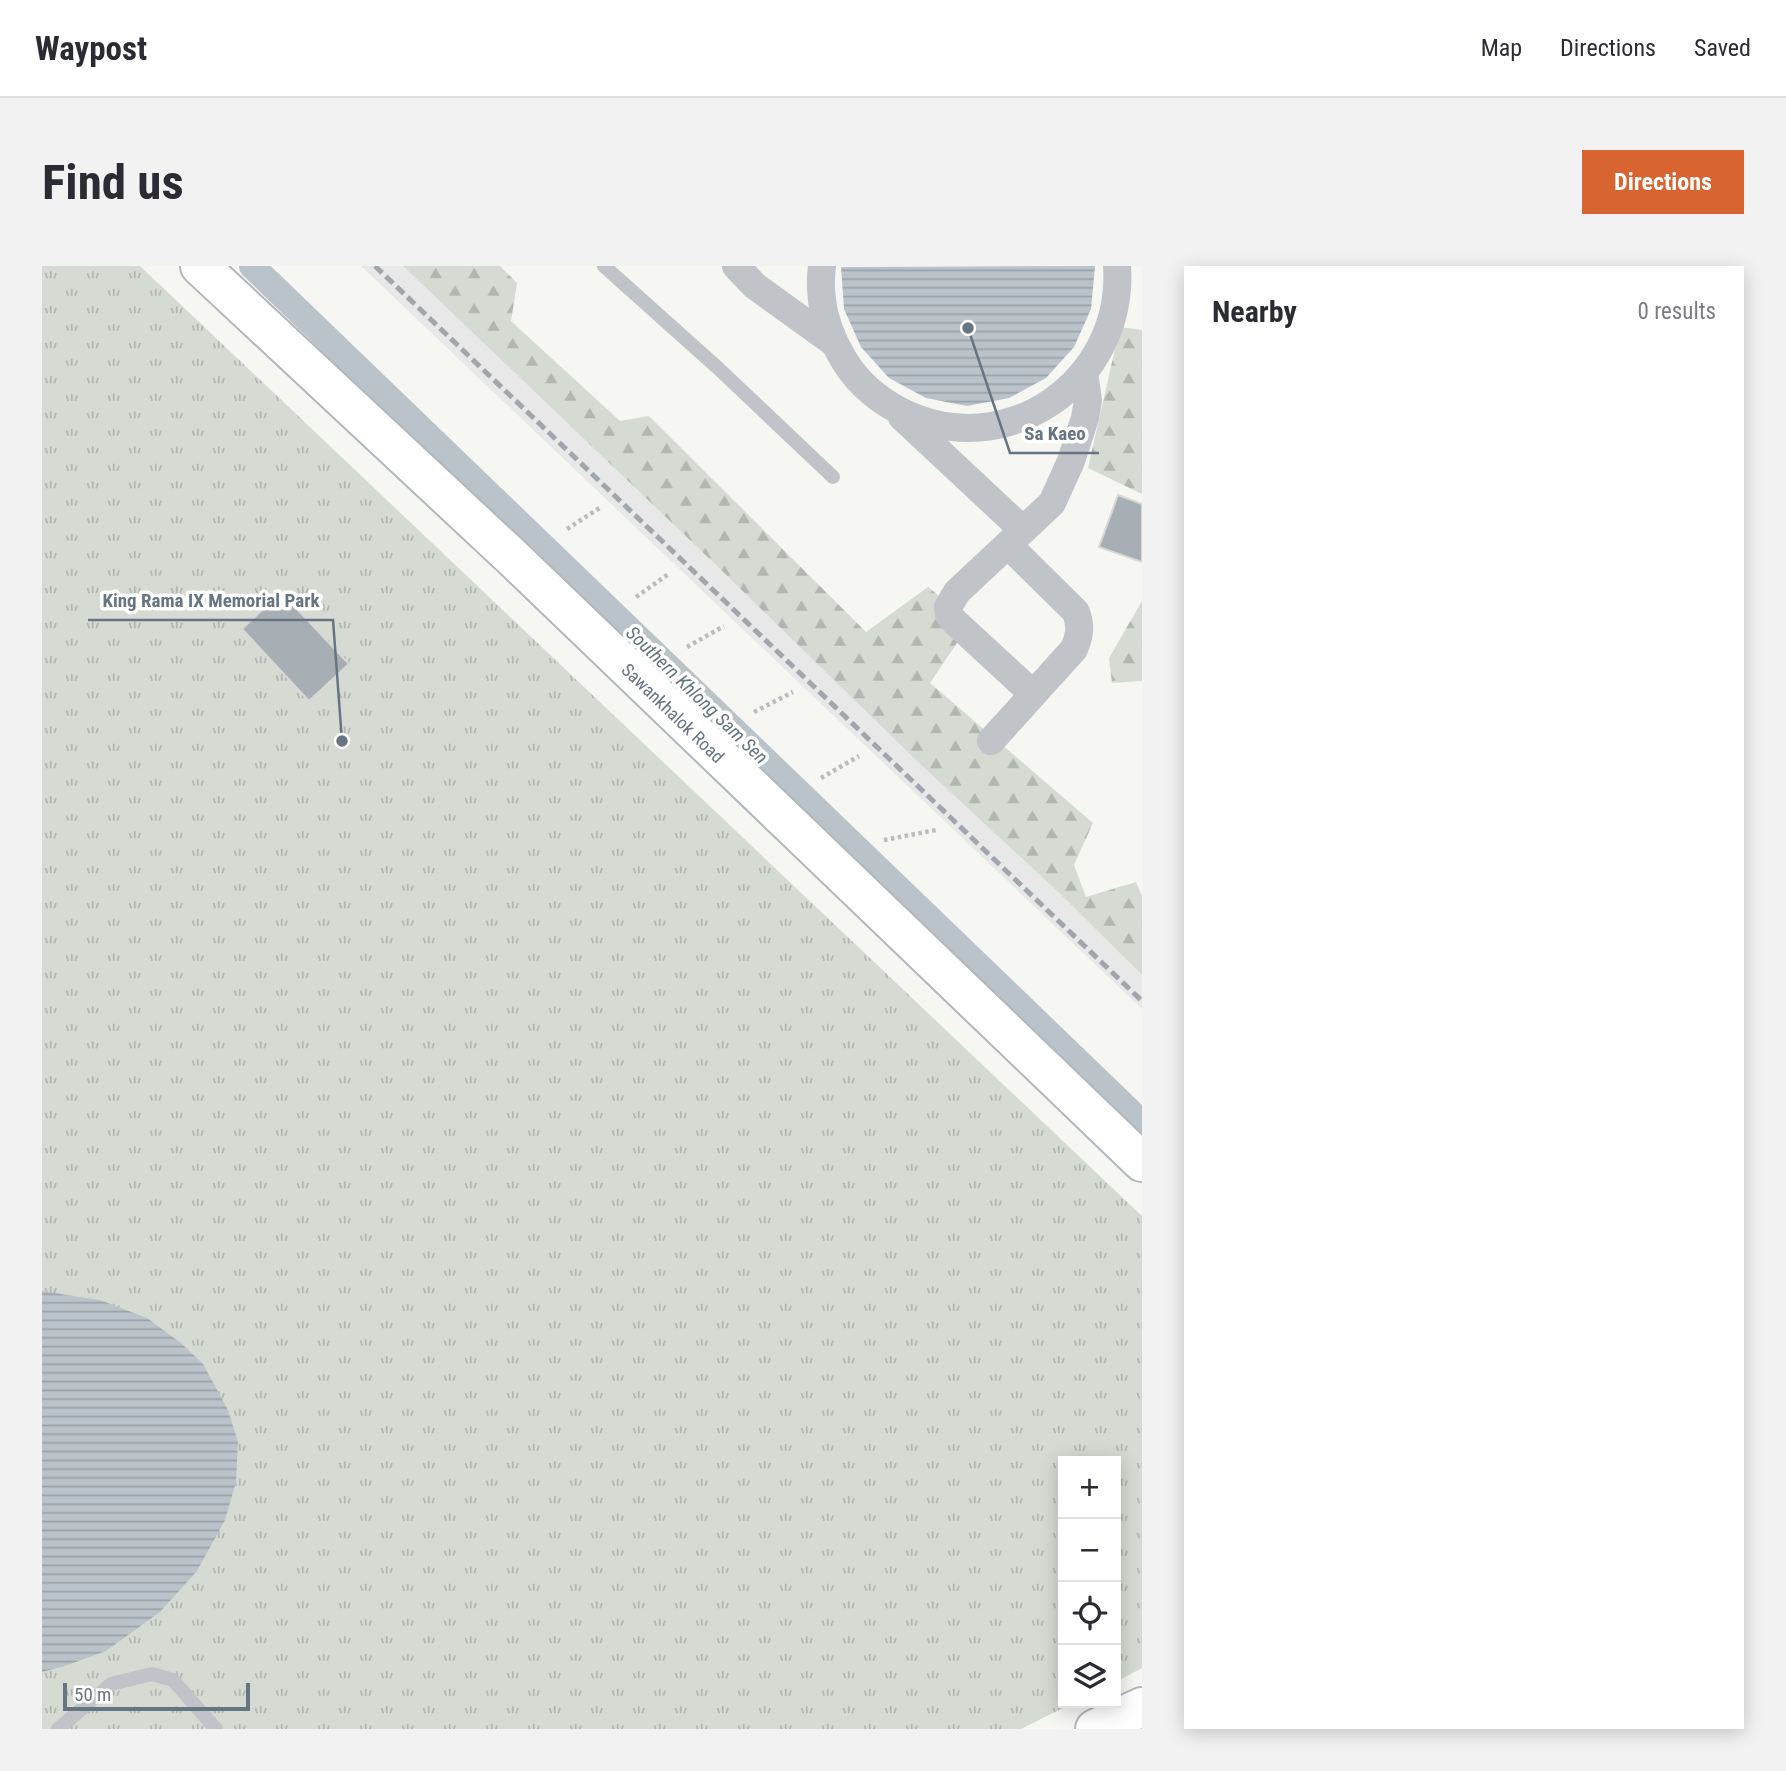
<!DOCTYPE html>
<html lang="en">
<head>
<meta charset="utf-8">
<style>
	body { margin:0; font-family:"Roboto Condensed",sans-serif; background:#f2f2f3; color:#2b2b33 }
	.controls { position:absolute; right:21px; bottom:21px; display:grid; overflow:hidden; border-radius:0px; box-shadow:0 4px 18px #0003 }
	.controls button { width:63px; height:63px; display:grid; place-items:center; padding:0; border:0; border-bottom:2px solid #e1e1e2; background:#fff; color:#2b2b33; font:35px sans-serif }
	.scale { position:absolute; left:21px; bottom:18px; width:187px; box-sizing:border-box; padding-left:7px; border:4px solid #677482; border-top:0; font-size:19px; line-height:24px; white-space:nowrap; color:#677482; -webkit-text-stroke:5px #fff; paint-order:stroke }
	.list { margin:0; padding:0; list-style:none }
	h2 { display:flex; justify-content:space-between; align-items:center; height:91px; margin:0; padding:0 28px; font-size:30px }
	h2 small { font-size:23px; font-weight:400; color:#7c7c81 }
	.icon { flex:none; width:38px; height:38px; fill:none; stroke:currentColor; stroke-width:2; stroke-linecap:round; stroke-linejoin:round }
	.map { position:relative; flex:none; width:1100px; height:1463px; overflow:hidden; border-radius:0px }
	header { display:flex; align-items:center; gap:42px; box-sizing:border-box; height:98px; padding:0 35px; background:#fff; border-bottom:2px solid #e1e1e2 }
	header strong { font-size:33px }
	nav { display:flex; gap:38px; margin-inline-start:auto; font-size:24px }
	.intro { display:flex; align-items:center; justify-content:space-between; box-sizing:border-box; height:168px; padding:0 42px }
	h1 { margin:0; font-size:49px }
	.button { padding:18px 32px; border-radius:0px; background:#d86531; color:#fff; font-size:24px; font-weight:700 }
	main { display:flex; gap:42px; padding:0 42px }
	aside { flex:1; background:#fff; border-radius:0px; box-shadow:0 4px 18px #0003 }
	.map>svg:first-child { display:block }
	.built { fill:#e7e8e7 }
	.forest { fill:url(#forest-firs) }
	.park { fill:url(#park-tufts) }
	.water { fill:url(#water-rules) }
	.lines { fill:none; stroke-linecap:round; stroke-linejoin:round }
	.canal { stroke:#bac3c9; stroke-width:26 }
	.building { fill:#a7aeb4; stroke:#d8d8d6; stroke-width:2 }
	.secondary-casing { stroke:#b2b7bb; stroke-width:42 }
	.primary-casing { stroke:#b3b7bb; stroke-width:42 }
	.path { stroke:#babcbf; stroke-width:4.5; stroke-dasharray:3.5 3.5; stroke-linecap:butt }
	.lane { stroke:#c0c3c7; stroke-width:14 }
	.street { stroke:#c0c3c7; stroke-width:28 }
	.secondary { stroke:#fff; stroke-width:38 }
	.primary { stroke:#fff; stroke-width:38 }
	.rail { stroke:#a1a6ac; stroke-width:5; stroke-dasharray:10 5; stroke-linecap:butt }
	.labels { text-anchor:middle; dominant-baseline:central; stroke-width:7; stroke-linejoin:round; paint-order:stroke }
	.street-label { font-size:18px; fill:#677482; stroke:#fff }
	.water-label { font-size:19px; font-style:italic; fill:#63757f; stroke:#fff }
	.leader { fill:none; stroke:#677482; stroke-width:2.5 }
	.callout-dot { fill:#677482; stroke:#fff; stroke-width:2.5 }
	.callout-label { font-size:19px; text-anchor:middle; font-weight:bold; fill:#677482; stroke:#fff; stroke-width:7; stroke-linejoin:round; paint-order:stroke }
</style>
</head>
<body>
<header>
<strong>Waypost</strong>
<nav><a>Map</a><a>Directions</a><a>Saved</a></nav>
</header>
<div class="intro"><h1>Find us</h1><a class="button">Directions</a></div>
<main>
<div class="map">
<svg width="1100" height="1463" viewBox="0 0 1100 1463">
	<defs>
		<pattern id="forest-firs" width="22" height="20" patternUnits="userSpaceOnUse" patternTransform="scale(1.75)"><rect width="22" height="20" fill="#d5dbd3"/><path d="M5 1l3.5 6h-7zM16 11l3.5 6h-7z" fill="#b1b6b1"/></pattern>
		<pattern id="park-tufts" width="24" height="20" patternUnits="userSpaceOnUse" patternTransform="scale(1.75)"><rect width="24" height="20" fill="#d5dbd3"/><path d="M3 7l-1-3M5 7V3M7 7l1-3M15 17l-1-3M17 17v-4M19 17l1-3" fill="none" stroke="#b1b6b1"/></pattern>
		<pattern id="water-rules" width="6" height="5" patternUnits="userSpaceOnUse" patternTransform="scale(1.75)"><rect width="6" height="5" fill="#bac3c9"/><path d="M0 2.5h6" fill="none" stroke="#9ba3a9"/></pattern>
	</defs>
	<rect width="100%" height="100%" fill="#f6f6f3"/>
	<!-- built -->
	<polygon class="built" points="319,0 361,0 443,78 1014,624 1100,709 1100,743"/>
	<!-- forest -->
	<g class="forest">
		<polygon points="361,0 458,0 475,17 469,55 578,155 607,150 824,366 886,321 929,356 888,417 1051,557 1032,599 1044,631 1094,616 1100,630 1100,709 1014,624 874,494 673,298"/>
		<polygon points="1078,61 1100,64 1100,228 1046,202"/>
		<polygon points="1100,335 1100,415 1070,417 1067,392"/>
	</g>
	<!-- park -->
	<polygon class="park" points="0,0 98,0 1100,950 1100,1402 1074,1416 1074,1195 1021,1195 1021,1437 1031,1437 979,1463 0,1463"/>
	<!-- water -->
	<g class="water">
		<polygon points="799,1 1053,0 1053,1 1049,43 1032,81 1004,112 967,132 925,140 884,132 847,112 819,81 802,43"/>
		<polygon points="0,1025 58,1034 105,1052 139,1077 161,1098 186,1144 196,1176 194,1216 183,1254 155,1305 118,1346 64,1385 20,1401 0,1406"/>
	</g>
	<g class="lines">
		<!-- canal -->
		<polyline class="canal" points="210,0 1100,857"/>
	</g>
	<!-- building -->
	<g class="building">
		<polygon points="1076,229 1100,238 1100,296 1057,281"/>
		<polygon points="239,326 307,398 267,435 200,363"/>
	</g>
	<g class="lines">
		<!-- secondary casing -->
		<g class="secondary-casing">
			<polyline id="secondary" points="158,0 471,292 1100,896"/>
		</g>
		<!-- primary casing -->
		<g class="primary-casing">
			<polyline id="primary" points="1053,1463 1100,1441"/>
		</g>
		<!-- path -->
		<g class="path">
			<polyline points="525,263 559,241"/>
			<polyline points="594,331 628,307"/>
			<polyline points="645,381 682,360"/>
			<polyline points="712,446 751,426"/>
			<polyline points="779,512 817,490"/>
			<polyline points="842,574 894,564"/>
		</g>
		<!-- lane -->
		<g class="lane">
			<polyline points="562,0 677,103 791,211"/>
			<polyline points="16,1463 69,1418 110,1408 131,1414 174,1463"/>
		</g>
		<!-- street -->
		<g class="street">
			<polyline points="694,0 713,20 792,77"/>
			<path d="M780,0C776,31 783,60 798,87C811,112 833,132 858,145C963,199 1083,116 1075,0"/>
			<polyline points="860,151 981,264"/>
			<polyline points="990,427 913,356 907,349 906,341 915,326 1010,237 1029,195 1043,152 1046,134 1042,107"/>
			<path d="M949,475L1032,383C1038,369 1039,360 1034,346L966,279"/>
		</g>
		<!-- secondary -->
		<use href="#secondary" class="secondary"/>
		<!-- primary -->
		<use href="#primary" class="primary"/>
		<!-- rail -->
		<polyline class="rail" points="333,0 1100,735"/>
	</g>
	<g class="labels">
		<!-- street labels -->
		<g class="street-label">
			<text transform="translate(631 447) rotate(44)">Sawankhalok Road</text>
		</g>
		<!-- water labels -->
		<g class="water-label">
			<text transform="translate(655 429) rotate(44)">Southern Khlong Sam Sen</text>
		</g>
	</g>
	<!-- callouts -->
	<path class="leader" d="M926 62L968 187H1057M300 475L291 354H46"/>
	<g class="callout-dot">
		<circle cx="926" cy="62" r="7"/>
		<circle cx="300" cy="475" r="7"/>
	</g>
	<g class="callout-label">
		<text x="1013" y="174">Sa Kaeo</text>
		<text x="169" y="341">King Rama IX Memorial Park</text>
	</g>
</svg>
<div class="controls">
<button>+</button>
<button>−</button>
<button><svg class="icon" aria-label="locate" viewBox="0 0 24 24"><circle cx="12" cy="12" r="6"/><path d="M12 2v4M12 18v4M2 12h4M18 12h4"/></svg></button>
<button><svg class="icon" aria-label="layers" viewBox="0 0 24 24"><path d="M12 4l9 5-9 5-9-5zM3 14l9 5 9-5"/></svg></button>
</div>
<div class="scale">50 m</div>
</div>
<aside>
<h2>Nearby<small>0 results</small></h2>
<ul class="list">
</ul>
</aside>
</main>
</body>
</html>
